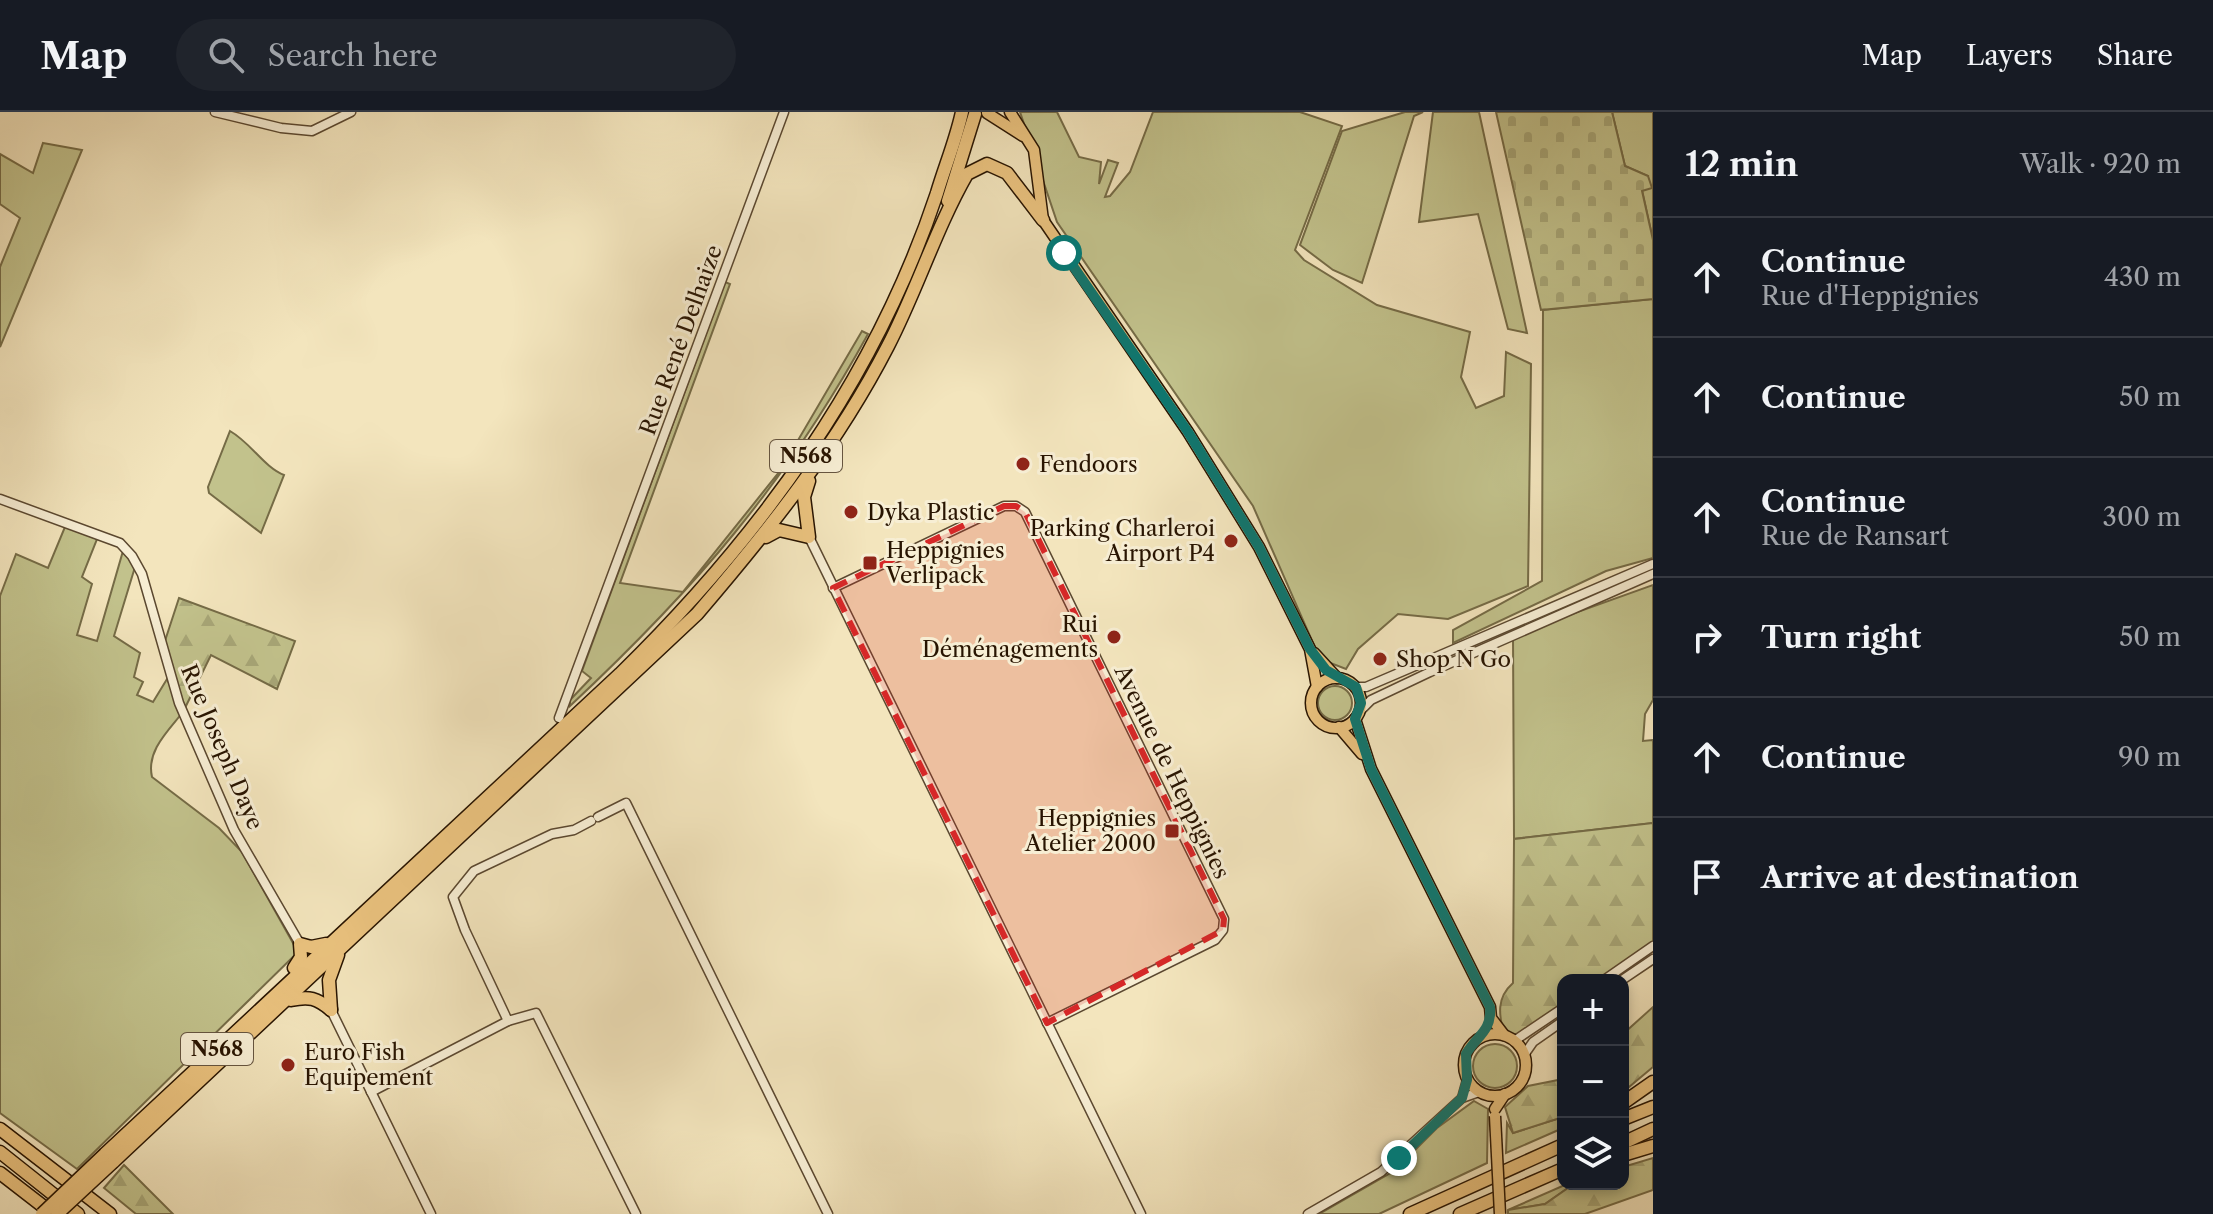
<!DOCTYPE html>
<html lang="en">
<head>
<meta charset="utf-8">
<style>
	body { margin:0; font-family:"Libre Caslon Text",serif; background:#20242c; color:#f1f3f6 }
	.controls { position:absolute; right:24px; bottom:24px; display:grid; overflow:hidden; border-radius:16px; box-shadow:0 4px 12px #0003 }
	.controls button { width:72px; height:72px; display:grid; place-items:center; padding:0; border:0; border-bottom:2px solid #363941; background:#171b24; color:#f1f3f6; font:40px sans-serif }
	.stop { position:absolute; width:24px; height:24px; margin:-18px; border:6px solid #0f766e; border-radius:50%; background:#fff }
	.stop.end { background:#0f766e; border-color:#fff; box-shadow:0 2px 8px #0008 }
	.list { margin:0; padding:0; list-style:none }
	h2 { display:flex; justify-content:space-between; align-items:center; height:104px; margin:0; padding:0 32px; font-size:34px }
	h2 small { font-size:26px; font-weight:400; color:#9ea1a6 }
	.list li { display:grid; grid-template-columns:52px 1fr auto; gap:24px; align-items:center; box-sizing:border-box; height:120px; padding:0 32px; border-top:2px solid #363941 }
	.list b { display:block; font-size:30px; white-space:nowrap }
	.list p { margin:0; font-size:26px; white-space:nowrap; color:#9ea1a6 }
	.list em { font-size:26px; font-style:normal; color:#9ea1a6 }
	.icon { flex:none; width:44px; height:44px; fill:none; stroke:currentColor; stroke-width:2; stroke-linecap:round; stroke-linejoin:round }
	.map { position:relative; flex:none; width:1653px; height:1102px; overflow:hidden }
	header { display:flex; align-items:center; gap:48px; box-sizing:border-box; height:112px; padding:0 40px; background:#171b24; border-bottom:2px solid #363941 }
	header strong { font-size:38px }
	nav { display:flex; gap:44px; margin-inline-start:auto; font-size:28px }
	.search { width:560px; height:72px; background:#20242c; display:flex; align-items:center; gap:20px; box-sizing:border-box; padding:0 28px; border-radius:44px; color:#9ea1a6; font-size:30px }
	main { display:flex }
	aside { flex:1; background:#171b24 }
	.map>svg:first-child { display:block }
	.grass { fill:#c2c28c; stroke:#756b46; stroke-width:2 }
	.forest { fill:url(#forest-firs); stroke:#756b46; stroke-width:2 }
	.cemetery { fill:url(#cemetery-stones); stroke:#756b46; stroke-width:2 }
	.lines { fill:none; stroke-linecap:round; stroke-linejoin:round }
	.minor-casing { stroke:#5b4830; stroke-width:11 }
	.major-casing { stroke:#281401; stroke-width:13 }
	.highway-casing { stroke:#281401; stroke-width:15 }
	.minor { stroke:#f7eed4; stroke-width:8 }
	.major { stroke:#eac27e; stroke-width:10 }
	.highway { stroke:#eac27e; stroke-width:12 }
	.major-bridge-casing { stroke:#281401; stroke-width:13; stroke-linecap:butt }
	.highway-bridge-casing { stroke:#281401; stroke-width:15; stroke-linecap:butt }
	.major-bridge { stroke:#eac27e; stroke-width:10 }
	.highway-bridge { stroke:#eac27e; stroke-width:12 }
	.route { stroke:#0f766e; stroke-width:10 }
	.marked { fill:#d62828; fill-opacity:0.2; stroke:#d62828; stroke-width:6; stroke-dasharray:16 10; stroke-linejoin:round }
	.poi-dot { fill:#8f2418; stroke:#f7eed4; stroke-width:3 }
	.labels { text-anchor:middle; dominant-baseline:central; stroke-width:6; stroke-linejoin:round; paint-order:stroke }
	.shield { fill:#f7eed4; stroke:#665540; stroke-width:2 }
	.shield-label { font-size:20px; font-weight:bold; fill:#281401 }
	.street-label { font-size:22px; fill:#281401; stroke:#f7eed4 }
	.poi-label { font-size:22px; fill:#281401; stroke:#f7eed4; text-anchor:start }
</style>
</head>
<body>
<header>
<strong>Map</strong>
<div class="search"><svg class="icon" aria-label="search" viewBox="0 0 24 24"><circle cx="10" cy="10" r="6"/><path d="M15 15l6 6"/></svg>Search here</div>
<nav><a>Map</a><a>Layers</a><a>Share</a></nav>
</header>
<main>
<div class="map">
<svg width="1653" height="1102" viewBox="0 0 1653 1102">
	<defs>
		<pattern id="forest-firs" width="22" height="20" patternUnits="userSpaceOnUse" patternTransform="scale(2)"><rect width="22" height="20" fill="#c2c28c"/><path d="M5 1l3.5 6h-7zM16 11l3.5 6h-7z" fill="#a7a677"/></pattern>
		<pattern id="cemetery-stones" width="16" height="16" patternUnits="userSpaceOnUse" patternTransform="scale(2)"><rect width="16" height="16" fill="#c2c28c"/><path d="M2 7V4a2 2 0 0 1 4 0v3zM10 15v-3a2 2 0 0 1 4 0v3z" fill="#a7a677"/></pattern>
	</defs>
	<rect width="100%" height="100%" fill="#f3e5bd"/>
	<filter id="stains"><feTurbulence type="fractalNoise" baseFrequency=".0025" numOctaves="4"/><feColorMatrix values="0 0 0 0 .2 0 0 0 0 .09 0 0 0 0 .02 0 0 0 .5 -.17"/></filter>
	<radialGradient id="worn" r=".72"><stop offset=".6" stop-color="#630" stop-opacity="0"/><stop offset="1" stop-color="#630" stop-opacity=".3"/></radialGradient>
	<!-- grass -->
	<g class="grass">
		<polygon points="1020,0 1057,0 1079,45 1101,50 1099,72 1108,48 1118,51 1105,85 1110,84 1130,60 1153,0 1300,0 1342,14 1295,138 1304,148 1377,193 1470,220 1461,265 1476,296 1504,284 1506,240 1531,252 1528,474 1448,507 1398,502 1358,537 1346,557 1320,547 1253,394 1057,110"/>
		<polygon points="1405,0 1423,0 1414,4 1362,171 1333,158 1300,133 1342,19"/>
		<polygon points="1433,0 1479,0 1527,221 1508,217 1478,102 1419,110"/>
		<polygon points="1612,0 1653,0 1653,128 1642,78 1648,64 1625,54"/>
		<polygon points="43,31 82,38 0,235 0,155 20,106 0,92 0,42 33,61"/>
		<path d="M725,170L730,172L620,471L683,480L780,359L862,219L868,222C785,373 695,477 570,594V588L591,566L582,559Z"/>
		<polygon points="1653,187 1653,446 1606,459 1453,531 1453,518 1542,469 1543,198"/>
		<path d="M230,319C251,331 264,355 284,363L261,421L209,381L208,375Z"/>
		<path d="M67,410L99,422L82,465L92,472L77,523L97,529L123,439L135,455L114,524L140,541L134,565L143,570L137,583L153,590L167,567L183,600C168,619 146,639 152,665L219,716L242,740L298,840L77,1057L0,1001V484L16,442L48,456Z"/>
		<polygon points="1653,473 1653,588 1645,602 1643,629 1653,628 1653,711 1514,727 1513,523"/>
		<circle cx="1335" cy="591" r="17"/>
		<circle cx="1495" cy="954" r="22"/>
		<polygon points="1474,989 1488,997 1487,1051 1379,1102 1319,1102 1394,1059 1437,1016"/>
		<polygon points="1563,1005 1563,1016 1506,1041 1507,1011 1513,1021"/>
		<polygon points="1567,1072 1587,1072 1568,1076 1545,1092 1508,1098"/>
	</g>
	<!-- forest -->
	<g class="forest">
		<polygon points="179,486 295,529 277,577 211,543 183,600 163,535"/>
		<path d="M1653,711V834L1604,868H1563V896L1528,922L1504,923C1499,903 1496,886 1513,871L1514,727Z"/>
		<polygon points="1653,895 1653,955 1623,980 1623,922"/>
		<polygon points="1563,967 1563,1005 1513,1021 1505,995 1528,974"/>
		<polygon points="1653,1046 1653,1078 1585,1102 1508,1102 1508,1098 1545,1092 1568,1076 1623,1072 1623,1055"/>
		<polygon points="124,1053 173,1102 136,1102 104,1076"/>
	</g>
	<!-- cemetery -->
	<polygon class="cemetery" points="1496,0 1612,0 1625,54 1648,64 1652,76 1642,79 1653,128 1653,187 1541,198"/>
	<g class="lines">
		<!-- minor casing -->
		<g class="minor-casing">
			<g id="minor">
				<polyline points="215,0 281,16 312,19 351,0"/>
				<polyline points="0,387 120,431 132,444 142,462 179,591 234,718 300,832"/>
				<polyline points="809,425 1141,1102"/>
				<polyline points="833,476 1004,394 1016,394 1025,400 1224,807 1223,818 1215,828 1047,911"/>
				<polyline points="1356,575 1366,575 1653,452"/>
				<polyline points="1359,600 1371,588 1430,560 1653,462"/>
				<polyline points="559,606 784,0"/>
				<polyline points="598,705 626,691 828,1102"/>
				<polyline points="591,709 574,718 552,722 474,759 453,785 465,818 508,909 536,901 636,1102"/>
				<polyline points="1604,868 1653,834"/>
				<polyline points="1622,868 1653,847"/>
				<polyline points="331,898 431,1102"/>
				<polyline points="1514,929 1563,896"/>
				<polyline points="1524,943 1533,930 1563,909"/>
				<polyline points="371,980 508,909"/>
				<polyline points="1462,986 1467,968"/>
				<polyline points="1308,1102 1381,1060 1462,986 1479,980"/>
			</g>
		</g>
		<!-- major casing -->
		<g class="major-casing">
			<g id="major">
				<polyline points="1010,0 1034,38 1043,108 1188,320 1259,435 1310,537 1317,575"/>
				<polyline points="987,1 1023,24"/>
				<polyline points="1314,541 1337,566"/>
				<circle cx="1336" cy="591" r="25"/>
				<polyline points="1355,607 1371,657 1490,895 1491,906 1504,923"/>
				<polyline points="1339,615 1362,642"/>
				<circle cx="1495" cy="953" r="31"/>
				<polyline points="1495,997 1505,982"/>
			</g>
		</g>
		<!-- highway casing -->
		<g class="highway-casing">
			<g id="highway">
				<polyline points="948,89 975,2"/>
				<polyline points="766,425 779,418 809,425 804,385 809,369"/>
				<polyline points="294,856 301,845 300,832 311,835 326,832"/>
				<path d="M291,888C309,884 317,886 331,898"/>
				<polyline points="331,898 329,868 338,843"/>
				<polyline points="1623,991 1653,970"/>
				<polyline points="1623,1007 1653,995"/>
				<polyline points="0,1017 110,1102"/>
				<polyline points="1623,1031 1653,1017"/>
				<polyline points="0,1040 78,1102"/>
				<path d="M105,1042L620,562C760,425 875,268 937,81C945,54 956,28 962,0"/>
				<polyline points="1623,1043 1653,1034"/>
				<path d="M113,1050L697,502C769,418 837,333 888,234C917,178 936,116 967,62L987,52L1007,61L1043,108"/>
				<polyline points="0,1061 53,1102"/>
				<polyline points="1410,1102 1563,1033"/>
				<polyline points="1460,1102 1563,1057"/>
			</g>
		</g>
		<!-- minor -->
		<use href="#minor" class="minor"/>
		<!-- major -->
		<use href="#major" class="major"/>
		<!-- highway -->
		<use href="#highway" class="highway"/>
		<!-- major-bridge casing -->
		<g class="major-bridge-casing">
			<polyline id="major-bridge" points="1495,1004 1500,1102"/>
		</g>
		<!-- highway-bridge casing -->
		<g class="highway-bridge-casing">
			<g id="highway-bridge">
				<polyline points="42,1102 105,1042"/>
				<polyline points="57,1102 113,1050"/>
			</g>
		</g>
		<!-- major-bridge -->
		<use href="#major-bridge" class="major-bridge"/>
		<!-- highway-bridge -->
		<use href="#highway-bridge" class="highway-bridge"/>
	</g>
	<g class="lines">
		<!-- route -->
		<path class="route" d="M1064,141L1188,320L1259,435L1310,537L1326,558L1356,575L1361,591L1355,607L1371,657L1490,895C1492,920 1476,924 1466,942L1467,968L1462,986L1399,1046"/>
	</g>
	<!-- marked area -->
	<path class="marked" d="M1004,394H1016L1025,400L1224,807L1223,818L1047,911L833,476Z"/>
	<!-- markers -->
	<g class="poi-dot">
		<circle cx="1023" cy="352" r="8"/>
		<circle cx="851" cy="400" r="8"/>
		<circle cx="1231" cy="429" r="8"/>
		<rect x="862" y="443" width="16" height="16" rx="4"/>
		<circle cx="1114" cy="525" r="8"/>
		<circle cx="1380" cy="547" r="8"/>
		<rect x="1164" y="711" width="16" height="16" rx="4"/>
		<circle cx="288" cy="953" r="8"/>
	</g>
	<g class="labels">
		<!-- shield labels -->
		<g class="shield">
			<rect x="770" y="328" width="72" height="32" rx="6"/>
			<rect x="181" y="921" width="72" height="32" rx="6"/>
		</g>
		<g class="shield-label">
			<text x="806" y="344">N568</text>
			<text x="217" y="937">N568</text>
		</g>
		<!-- street labels -->
		<g class="street-label">
			<text transform="translate(681 228) rotate(-70)">Rue René Delhaize</text>
			<text transform="translate(222 635) rotate(67)">Rue Joseph Daye</text>
			<text transform="translate(1172 660) rotate(64)">Avenue de Heppignies</text>
		</g>
		<!-- poi labels -->
		<g class="poi-label">
			<text x="1039" y="352">Fendoors</text>
			<text x="867" y="400">Dyka Plastic</text>
			<text x="1215" y="416" text-anchor="end">Parking Charleroi<tspan x="1215" dy="25">Airport P4</tspan></text>
			<text x="886" y="438">Heppignies<tspan x="886" dy="25">Verlipack</tspan></text>
			<text x="1098" y="512" text-anchor="end">Rui<tspan x="1098" dy="25">Déménagements</tspan></text>
			<text x="1396" y="547">Shop N Go</text>
			<text x="1156" y="706" text-anchor="end">Heppignies<tspan x="1156" dy="25">Atelier 2000</tspan></text>
			<text x="304" y="940">Euro Fish<tspan x="304" dy="25">Equipement</tspan></text>
		</g>
	</g>
	<rect width="100%" height="100%" filter="url(#stains)"/>
	<rect width="100%" height="100%" fill="url(#worn)"/>
</svg>
<div class="controls">
<button>+</button>
<button>−</button>
<button><svg class="icon" aria-label="layers" viewBox="0 0 24 24"><path d="M12 4l9 5-9 5-9-5zM3 14l9 5 9-5"/></svg></button>
</div>
<div class="stop" style="left:1064px;top:141px"></div>
<div class="stop end" style="left:1399px;top:1046px"></div>
</div>
<aside>
<h2>12 min<small>Walk · 920 m</small></h2>
<ul class="list">
<li><svg class="icon" aria-label="ahead" viewBox="0 0 24 24"><path d="M12 20V5M6 11l6-6 6 6"/></svg><div><b>Continue</b><p>Rue d'Heppignies</p></div><em>430 m</em></li>
<li><svg class="icon" aria-label="ahead" viewBox="0 0 24 24"><path d="M12 20V5M6 11l6-6 6 6"/></svg><div><b>Continue</b></div><em>50 m</em></li>
<li><svg class="icon" aria-label="ahead" viewBox="0 0 24 24"><path d="M12 20V5M6 11l6-6 6 6"/></svg><div><b>Continue</b><p>Rue de Ransart</p></div><em>300 m</em></li>
<li><svg class="icon" aria-label="right" viewBox="0 0 24 24"><path d="M7 20v-9h11M14 6l5 5-5 5"/></svg><div><b>Turn right</b></div><em>50 m</em></li>
<li><svg class="icon" aria-label="ahead" viewBox="0 0 24 24"><path d="M12 20V5M6 11l6-6 6 6"/></svg><div><b>Continue</b></div><em>90 m</em></li>
<li><svg class="icon" aria-label="arrive" viewBox="0 0 24 24"><path d="M6 21V4h12l-3 4 3 4H6"/></svg><div><b>Arrive at destination</b></div></li>
</ul>
</aside>
</main>
</body>
</html>
